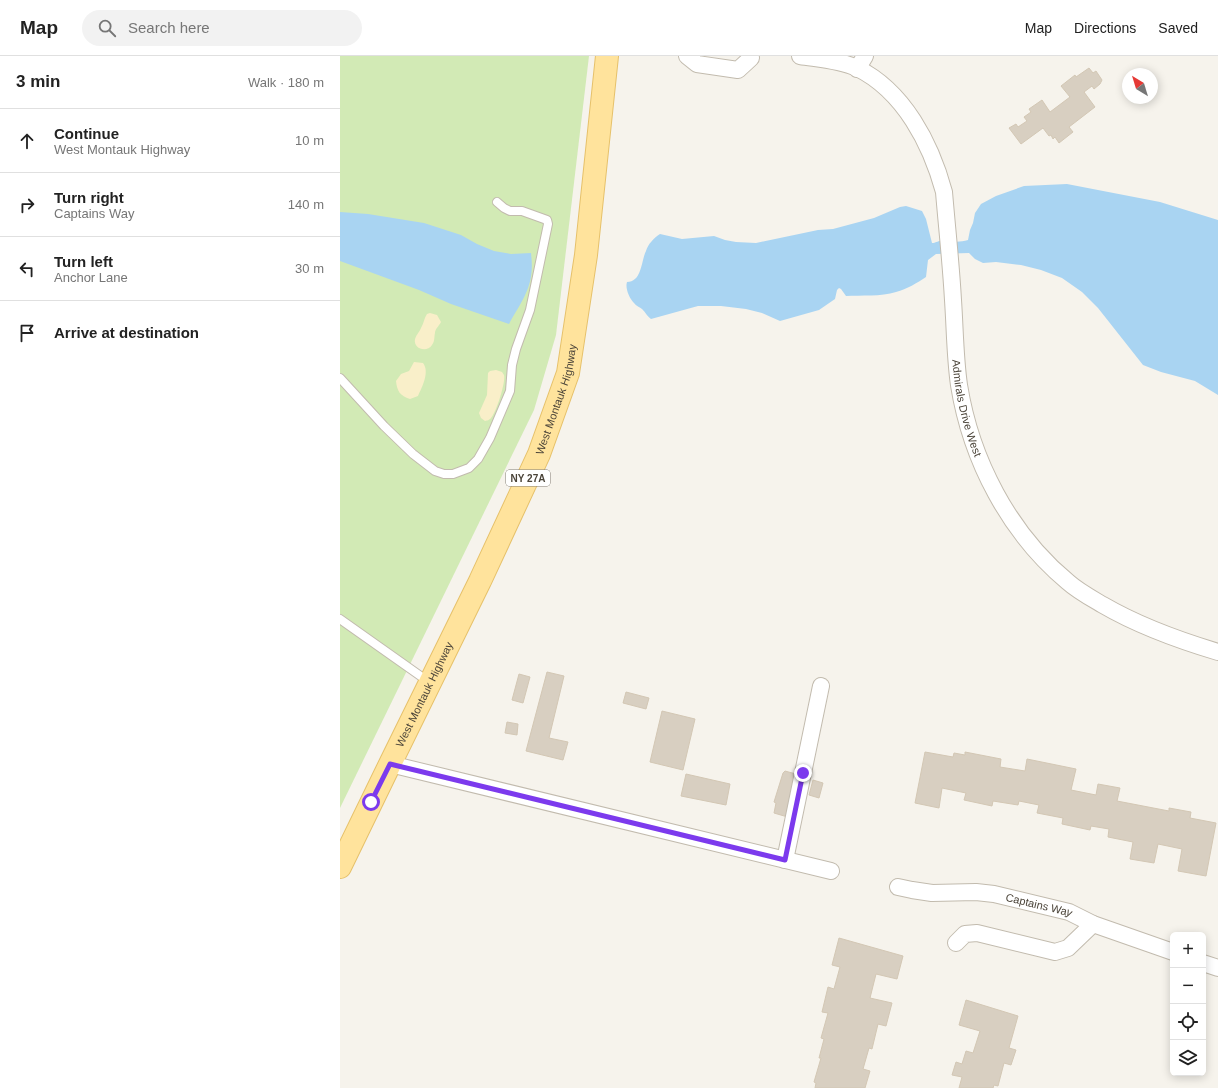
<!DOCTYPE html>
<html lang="en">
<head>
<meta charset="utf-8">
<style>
	body { margin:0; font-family:Helvetica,sans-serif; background:#f2f2f2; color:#222 }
	.controls { position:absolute; right:12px; bottom:12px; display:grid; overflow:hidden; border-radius:6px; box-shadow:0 2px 10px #0003 }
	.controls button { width:36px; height:36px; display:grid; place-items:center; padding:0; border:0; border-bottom:1px solid #e0e0e0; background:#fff; color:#222; font:20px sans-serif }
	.compass { position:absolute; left:782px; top:12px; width:36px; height:36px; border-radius:50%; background:#fff; box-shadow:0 2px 10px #0003; rotate:322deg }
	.stop { position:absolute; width:12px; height:12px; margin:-9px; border:3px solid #7c3aed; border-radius:50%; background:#fff }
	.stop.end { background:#7c3aed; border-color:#fff; box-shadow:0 1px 4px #0008 }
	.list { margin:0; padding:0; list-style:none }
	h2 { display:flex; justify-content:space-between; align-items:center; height:52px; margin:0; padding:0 16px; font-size:17px }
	h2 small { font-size:13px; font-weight:400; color:#767676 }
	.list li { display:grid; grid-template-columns:26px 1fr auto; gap:12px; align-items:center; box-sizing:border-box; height:64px; padding:0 16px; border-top:1px solid #e0e0e0 }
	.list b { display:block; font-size:15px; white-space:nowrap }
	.list p { margin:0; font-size:13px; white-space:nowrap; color:#767676 }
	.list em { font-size:13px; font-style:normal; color:#767676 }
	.icon { flex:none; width:22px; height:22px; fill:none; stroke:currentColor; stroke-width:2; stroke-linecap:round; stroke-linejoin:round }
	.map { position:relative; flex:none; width:878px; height:1032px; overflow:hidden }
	header { display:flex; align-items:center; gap:24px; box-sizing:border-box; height:56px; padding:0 20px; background:#fff; border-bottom:1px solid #e0e0e0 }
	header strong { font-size:19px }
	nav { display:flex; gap:22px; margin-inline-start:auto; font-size:14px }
	.search { width:280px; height:36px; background:#f2f2f2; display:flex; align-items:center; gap:10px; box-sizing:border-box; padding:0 14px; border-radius:22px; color:#767676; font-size:15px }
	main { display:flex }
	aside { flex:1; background:#fff }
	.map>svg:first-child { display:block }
	.green { fill:#d2eab5 }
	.sand { fill:#f9efc9 }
	.water { fill:#a9d4f2 }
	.building { fill:#d8cfc1; stroke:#d3c7b4 }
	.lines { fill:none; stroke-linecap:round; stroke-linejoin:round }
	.lane-casing { stroke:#c2bbae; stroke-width:10 }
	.street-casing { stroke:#c2bbae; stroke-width:18 }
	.primary-casing { stroke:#e6c16a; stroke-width:24 }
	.lane { stroke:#fff; stroke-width:8 }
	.street { stroke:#fff; stroke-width:16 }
	.primary { stroke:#ffe39c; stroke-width:22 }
	.route { stroke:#7c3aed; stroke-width:5 }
	.labels { text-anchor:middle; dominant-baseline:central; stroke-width:4; stroke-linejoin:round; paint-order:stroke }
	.shield { fill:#fff; stroke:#817c74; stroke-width:1 }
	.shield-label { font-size:10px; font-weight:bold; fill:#4b4439 }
	.street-label { font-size:11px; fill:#4b4439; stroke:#fff }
</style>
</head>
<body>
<header>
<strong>Map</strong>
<div class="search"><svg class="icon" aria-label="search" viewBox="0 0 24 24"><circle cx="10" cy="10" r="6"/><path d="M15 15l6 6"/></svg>Search here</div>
<nav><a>Map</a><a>Directions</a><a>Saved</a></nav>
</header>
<main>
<aside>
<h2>3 min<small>Walk · 180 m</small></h2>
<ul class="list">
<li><svg class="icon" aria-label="ahead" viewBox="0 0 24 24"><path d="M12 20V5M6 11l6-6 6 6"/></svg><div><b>Continue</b><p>West Montauk Highway</p></div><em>10 m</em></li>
<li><svg class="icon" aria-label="right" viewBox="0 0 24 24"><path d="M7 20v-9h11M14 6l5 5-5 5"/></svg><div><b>Turn right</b><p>Captains Way</p></div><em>140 m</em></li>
<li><svg class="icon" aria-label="left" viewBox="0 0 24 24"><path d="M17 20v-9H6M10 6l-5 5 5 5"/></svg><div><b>Turn left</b><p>Anchor Lane</p></div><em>30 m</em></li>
<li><svg class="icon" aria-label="arrive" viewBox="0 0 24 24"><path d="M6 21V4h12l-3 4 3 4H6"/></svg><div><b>Arrive at destination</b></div></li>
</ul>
</aside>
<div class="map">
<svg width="878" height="1032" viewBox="0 0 878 1032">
	<rect width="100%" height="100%" fill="#f6f3ec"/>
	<!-- green -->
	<polygon class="green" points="0,0 249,0 216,279 194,354 0,752"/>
	<!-- sand -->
	<g class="sand">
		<path d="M90,257L97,259L101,266C99,270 95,273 95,277C94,281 95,285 92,289C87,297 73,293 75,283C76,279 80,275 81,272C84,267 84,262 87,258Z"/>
		<path d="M74,306L83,307C90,316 82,331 78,340L70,343C60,340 57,335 56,325L61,318L69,315Z"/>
		<path d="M156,314L162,316L164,319C166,326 156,357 151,362C148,365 148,364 145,365L141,362L139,357L147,339L148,317L150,315Z"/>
	</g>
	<!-- water -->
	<g class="water">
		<path d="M727,128L820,146L878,164V339L855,325L821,316L803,309L758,252L742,236L722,222L701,214L681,209L656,206L643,207L635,203L629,197L596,198L588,204L586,221C577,227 567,233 556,236C541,241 521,239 506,240L501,233L499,232L497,234L495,243L479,254L440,265L422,257L406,253L381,250H358L311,263C307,260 306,257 302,253C300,251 296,250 294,247C289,242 285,232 287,226C302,226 301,205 306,195C308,188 314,182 320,178L342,183L374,180L385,184L396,186L416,187L478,174L493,173L534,162L560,151L566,150L582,155L586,163L592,187C596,187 597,185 601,185C611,185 619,187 628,184L630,174L633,167L635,157L641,148L656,140L684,130Z"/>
		<path d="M0,156L28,158L84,167L121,179L137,188L154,195L171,198L191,197C195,229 184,241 169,268L111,248L79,234L0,205Z"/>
	</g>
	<!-- building -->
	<g class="building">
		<polygon points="749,12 753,17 756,15 762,24 760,28 754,33 752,30 744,36 755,51 729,71 733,76 719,87 715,81 713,83 711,79 709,80 703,72 681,88 669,72 676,68 678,71 687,65 684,61 691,56 689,53 702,44 710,56 730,41 721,30 735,19 736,21"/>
		<polygon points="207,616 224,620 209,682 228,686 223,704 186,695"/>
		<polygon points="179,618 190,621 183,647 172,644"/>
		<polygon points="286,636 309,642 306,653 283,647"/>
		<polygon points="322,655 355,663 343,714 310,706"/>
		<polygon points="167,666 178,668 177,679 165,677"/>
		<polygon points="585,696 613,701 614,697 625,699 625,696 661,703 660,711 685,715 687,703 736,713 731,734 756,739 758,728 780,732 777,745 829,755 829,752 851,756 850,762 876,767 866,820 838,815 842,793 818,788 814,807 790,803 793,786 768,781 769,773 751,770 750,774 722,768 723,762 697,757 699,749 679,745 678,749 653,745 652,750 624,744 626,737 602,732 599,752 575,747"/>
		<polygon points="445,715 463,720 451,762 434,757 436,747 434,746 443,717"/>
		<polygon points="346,718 390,728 386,749 341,740"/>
		<polygon points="473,724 483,727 479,742 469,739"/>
		<polygon points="499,882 563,900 557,923 536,918 530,942 552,947 546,970 538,968 532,993 529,992 523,1013 530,1015 525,1032 475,1032 476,1027 474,1026 481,1002 479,1002 484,983 481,982 488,957 482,956 488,931 494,933 500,911 492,909"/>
		<polygon points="626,944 678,960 669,992 676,994 671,1009 664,1007 658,1030 654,1029 653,1032 619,1032 622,1021 612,1019 616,1006 622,1008 626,995 633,997 640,975 619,969"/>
	</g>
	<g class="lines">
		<!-- lane casing -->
		<g class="lane-casing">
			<g id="lane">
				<polyline points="0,322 44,370 73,398 95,415 104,418 113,418 129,412 138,403 150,382 170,335 172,309 176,293 190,254 208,168 207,164 182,155 170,155 164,152 157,146"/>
				<polyline points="0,563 89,626"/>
			</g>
		</g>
		<!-- street casing -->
		<g class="street-casing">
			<g id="street">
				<polyline points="347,0 357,8 398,14 411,2"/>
				<path id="s1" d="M460,0C479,3 499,4 517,12C564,35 591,88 604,136C607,172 611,208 613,244C615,273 615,301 619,329C631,404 669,477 728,526C738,535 751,542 763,549C799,570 838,584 878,596"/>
				<polyline points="517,13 525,0"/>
				<polyline points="50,708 491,815"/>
				<polyline points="445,804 481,630"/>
				<path id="s2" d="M558,831L572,834L592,837L636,836L654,838L729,856L753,868L833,896"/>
				<polyline points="616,887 625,878 637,877 715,896 728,892 753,868"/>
				<polyline points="863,907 878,912"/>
			</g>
		</g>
		<!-- primary casing -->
		<g class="primary-casing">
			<g id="primary">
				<path id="s3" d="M0,811L50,708L140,525L199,398L228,317L246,199L267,0"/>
			</g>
		</g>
		<!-- lane -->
		<use href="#lane" class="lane"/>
		<!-- street -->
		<use href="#street" class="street"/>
		<!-- primary -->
		<use href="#primary" class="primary"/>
	</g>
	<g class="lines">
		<!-- route -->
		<polyline class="route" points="31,746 50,708 445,804 463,717"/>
	</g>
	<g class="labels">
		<!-- shield labels -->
		<rect class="shield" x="166" y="414" width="44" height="16" rx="3"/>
		<g class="shield-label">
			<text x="188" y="422">NY 27A</text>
		</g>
		<!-- street labels -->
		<g class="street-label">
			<text stroke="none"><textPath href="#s3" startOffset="516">West Montauk Highway</textPath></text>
			<text stroke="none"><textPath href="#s1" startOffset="432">Admirals Drive West</textPath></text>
			<text stroke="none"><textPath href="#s3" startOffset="192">West Montauk Highway</textPath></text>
			<text stroke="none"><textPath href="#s2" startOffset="143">Captains Way</textPath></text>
		</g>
	</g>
</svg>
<div class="controls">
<button>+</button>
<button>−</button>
<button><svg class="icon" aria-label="locate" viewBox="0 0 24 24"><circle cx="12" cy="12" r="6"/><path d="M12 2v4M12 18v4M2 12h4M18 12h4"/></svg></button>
<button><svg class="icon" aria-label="layers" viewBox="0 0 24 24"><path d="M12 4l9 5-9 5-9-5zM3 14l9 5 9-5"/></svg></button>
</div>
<svg class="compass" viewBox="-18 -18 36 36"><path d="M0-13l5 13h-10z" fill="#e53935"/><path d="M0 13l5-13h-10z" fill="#767676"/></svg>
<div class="stop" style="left:31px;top:746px"></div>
<div class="stop end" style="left:463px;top:717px"></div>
</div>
</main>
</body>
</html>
